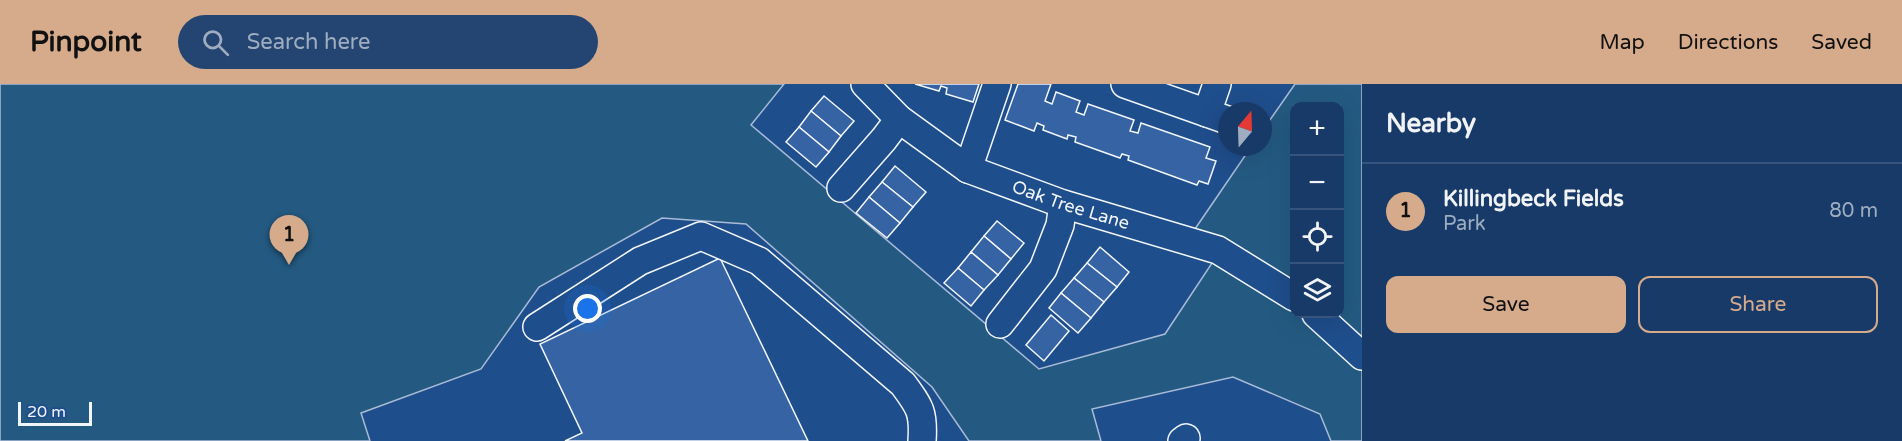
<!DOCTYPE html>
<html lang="en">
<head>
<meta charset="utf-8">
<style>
	body { margin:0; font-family:"Varela Round",sans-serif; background:#244571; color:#f1f3f6 }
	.controls { position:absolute; right:18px; top:18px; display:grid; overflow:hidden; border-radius:12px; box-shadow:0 6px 24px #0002 }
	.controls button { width:54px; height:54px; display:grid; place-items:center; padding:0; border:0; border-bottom:2px solid #36547d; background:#173a69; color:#f1f3f6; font:30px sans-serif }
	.compass { position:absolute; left:1218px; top:18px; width:54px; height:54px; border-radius:50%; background:#173a69; box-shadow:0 6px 24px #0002; rotate:19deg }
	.scale { position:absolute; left:18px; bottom:15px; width:74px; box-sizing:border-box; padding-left:6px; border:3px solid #f2f6ff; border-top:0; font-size:16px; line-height:21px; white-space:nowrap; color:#f2f6ff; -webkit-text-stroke:4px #1f4e8c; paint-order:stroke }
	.you { position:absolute; left:588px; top:225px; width:21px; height:21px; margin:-15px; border:4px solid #fff; border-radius:50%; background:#1a73e8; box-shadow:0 0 0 9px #1a73e833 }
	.badge { display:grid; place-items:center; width:39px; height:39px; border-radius:50%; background:#d6ab8b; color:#111; font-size:20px; font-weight:700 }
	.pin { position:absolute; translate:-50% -50px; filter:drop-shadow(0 2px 3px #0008) }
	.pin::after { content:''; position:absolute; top:32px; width:21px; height:18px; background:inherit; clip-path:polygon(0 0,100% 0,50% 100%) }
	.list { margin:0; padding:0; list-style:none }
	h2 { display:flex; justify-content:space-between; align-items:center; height:78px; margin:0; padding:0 24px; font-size:26px }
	h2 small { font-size:20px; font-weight:400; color:#9eadc0 }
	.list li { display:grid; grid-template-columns:39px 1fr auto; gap:18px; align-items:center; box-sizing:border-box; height:96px; padding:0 24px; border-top:2px solid #36547d }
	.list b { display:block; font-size:22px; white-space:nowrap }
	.list p { margin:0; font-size:20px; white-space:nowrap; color:#9eadc0 }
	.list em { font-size:20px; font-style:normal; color:#9eadc0 }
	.actions { display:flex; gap:12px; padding:18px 24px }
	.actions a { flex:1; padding:14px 0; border:2px solid #d6ab8b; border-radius:12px; text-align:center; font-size:21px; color:#d6ab8b }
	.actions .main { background:#d6ab8b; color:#111 }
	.icon { flex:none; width:33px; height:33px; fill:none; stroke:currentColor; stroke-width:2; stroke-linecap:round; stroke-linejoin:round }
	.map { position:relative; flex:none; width:1362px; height:357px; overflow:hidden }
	header { display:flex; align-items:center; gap:36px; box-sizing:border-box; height:84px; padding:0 30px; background:#d6ab8b; color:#111 }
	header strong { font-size:28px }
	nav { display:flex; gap:33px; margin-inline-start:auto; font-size:21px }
	.search { width:420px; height:54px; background:#244571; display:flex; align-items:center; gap:15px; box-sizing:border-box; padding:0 21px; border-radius:33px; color:#9eadc0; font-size:22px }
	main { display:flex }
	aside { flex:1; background:#173a69 }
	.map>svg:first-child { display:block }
	.green { fill:#245a82; stroke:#a8bbd7; stroke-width:1.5; fill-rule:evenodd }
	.building { fill:#3563a3; stroke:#f2f6ff; stroke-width:1.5 }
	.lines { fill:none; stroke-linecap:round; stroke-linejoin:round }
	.minor-casing { stroke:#f2f6ff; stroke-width:30 }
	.minor { stroke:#1f4e8c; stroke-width:27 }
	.labels { text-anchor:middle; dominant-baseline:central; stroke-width:4.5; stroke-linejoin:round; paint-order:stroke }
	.street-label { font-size:18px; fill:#f2f6ff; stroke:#1f4e8c }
</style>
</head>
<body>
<header>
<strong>Pinpoint</strong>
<div class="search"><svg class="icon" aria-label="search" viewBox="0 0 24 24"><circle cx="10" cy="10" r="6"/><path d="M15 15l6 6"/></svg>Search here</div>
<nav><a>Map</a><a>Directions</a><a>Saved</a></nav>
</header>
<main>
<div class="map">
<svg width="1362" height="357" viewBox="0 0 1362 357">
	<rect width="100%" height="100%" fill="#1f4e8c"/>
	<!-- green -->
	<path class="green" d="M0,0H784L751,41L1039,285L1165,250L1220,167L1195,145L1251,63H1263V46L1295,0H1362V357H1331L1320,330L1233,293L1092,325L1101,357H969L932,303L746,140L662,134L539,203L481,285L361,329L370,357H0ZM1294,22H1340V230H1294Z"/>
	<!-- building -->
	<g class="building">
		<polygon points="915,0 979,0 973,18 946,10 947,4 941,2 939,7"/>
		<polygon points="1018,0 1051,0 1045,17 1052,20 1056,8 1080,17 1076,28 1084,31 1088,20 1134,36 1130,47 1138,49 1141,39 1210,63 1206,74 1216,77 1208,100 1199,97 1197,101 1128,76 1129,72 1122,70 1120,74 1075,58 1076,53 1068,51 1067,55 1043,46 1044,42 1037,39 1034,47 1005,36"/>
		<polygon points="824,12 854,37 841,52 811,27"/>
		<polygon points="811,27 841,52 829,68 799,43"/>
		<polygon points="799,43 829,68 816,83 786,58"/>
		<polygon points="895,82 926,108 913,123 882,98"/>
		<polygon points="882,98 913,123 900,139 869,113"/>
		<polygon points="869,113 900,139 887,154 856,129"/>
		<polygon points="997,137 1024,159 1011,175 984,152"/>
		<polygon points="984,152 1011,175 998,191 971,168"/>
		<polygon points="1100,163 1129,188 1117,203 1087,179"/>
		<polygon points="971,168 998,191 984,206 958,184"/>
		<polygon points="720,174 808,357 565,357 582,349 540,260"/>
		<polygon points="1087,179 1117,203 1104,218 1074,194"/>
		<polygon points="958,184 984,206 971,222 944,199"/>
		<polygon points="1074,194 1104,218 1091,234 1061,209"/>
		<polygon points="1061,209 1091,234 1078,249 1049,224"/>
		<polygon points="1051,231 1069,247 1044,277 1026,261"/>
	</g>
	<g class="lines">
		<!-- minor casing -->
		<g class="minor-casing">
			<g id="minor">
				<path id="s1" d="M865,0L899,35L968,85L1063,120L1218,166L1294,213"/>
				<polyline points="1125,0 1227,36"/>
				<polyline points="1207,29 1217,0"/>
				<polyline points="968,85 997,0"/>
				<polyline points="841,104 884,55 899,35"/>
				<polyline points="1316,230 1362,272"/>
				<polyline points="1000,240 1043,185 1060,141 1063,120"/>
				<path d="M537,243L640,177L701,152L759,177L903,300C920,323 924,328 922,357"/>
				<polyline points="1182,357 1186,354"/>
			</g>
		</g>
		<!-- minor -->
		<use href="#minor" class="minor"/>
	</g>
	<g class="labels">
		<!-- street labels -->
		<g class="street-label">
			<text stroke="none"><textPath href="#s1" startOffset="243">Oak Tree Lane</textPath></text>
		</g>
	</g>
</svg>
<div class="controls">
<button>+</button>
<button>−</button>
<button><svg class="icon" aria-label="locate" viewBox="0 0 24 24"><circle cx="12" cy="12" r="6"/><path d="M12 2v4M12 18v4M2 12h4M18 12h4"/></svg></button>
<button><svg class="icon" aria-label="layers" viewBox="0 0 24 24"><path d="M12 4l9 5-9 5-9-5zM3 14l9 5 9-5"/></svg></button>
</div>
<svg class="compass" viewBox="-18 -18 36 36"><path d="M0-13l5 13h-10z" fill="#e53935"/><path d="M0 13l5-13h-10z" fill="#9eadc0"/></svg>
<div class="scale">20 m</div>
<div class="you"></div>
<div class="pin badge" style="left:289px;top:181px">1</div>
</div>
<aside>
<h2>Nearby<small></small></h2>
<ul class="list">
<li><span class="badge">1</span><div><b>Killingbeck Fields</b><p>Park</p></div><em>80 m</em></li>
</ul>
<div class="actions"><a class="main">Save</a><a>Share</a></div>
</aside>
</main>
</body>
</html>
